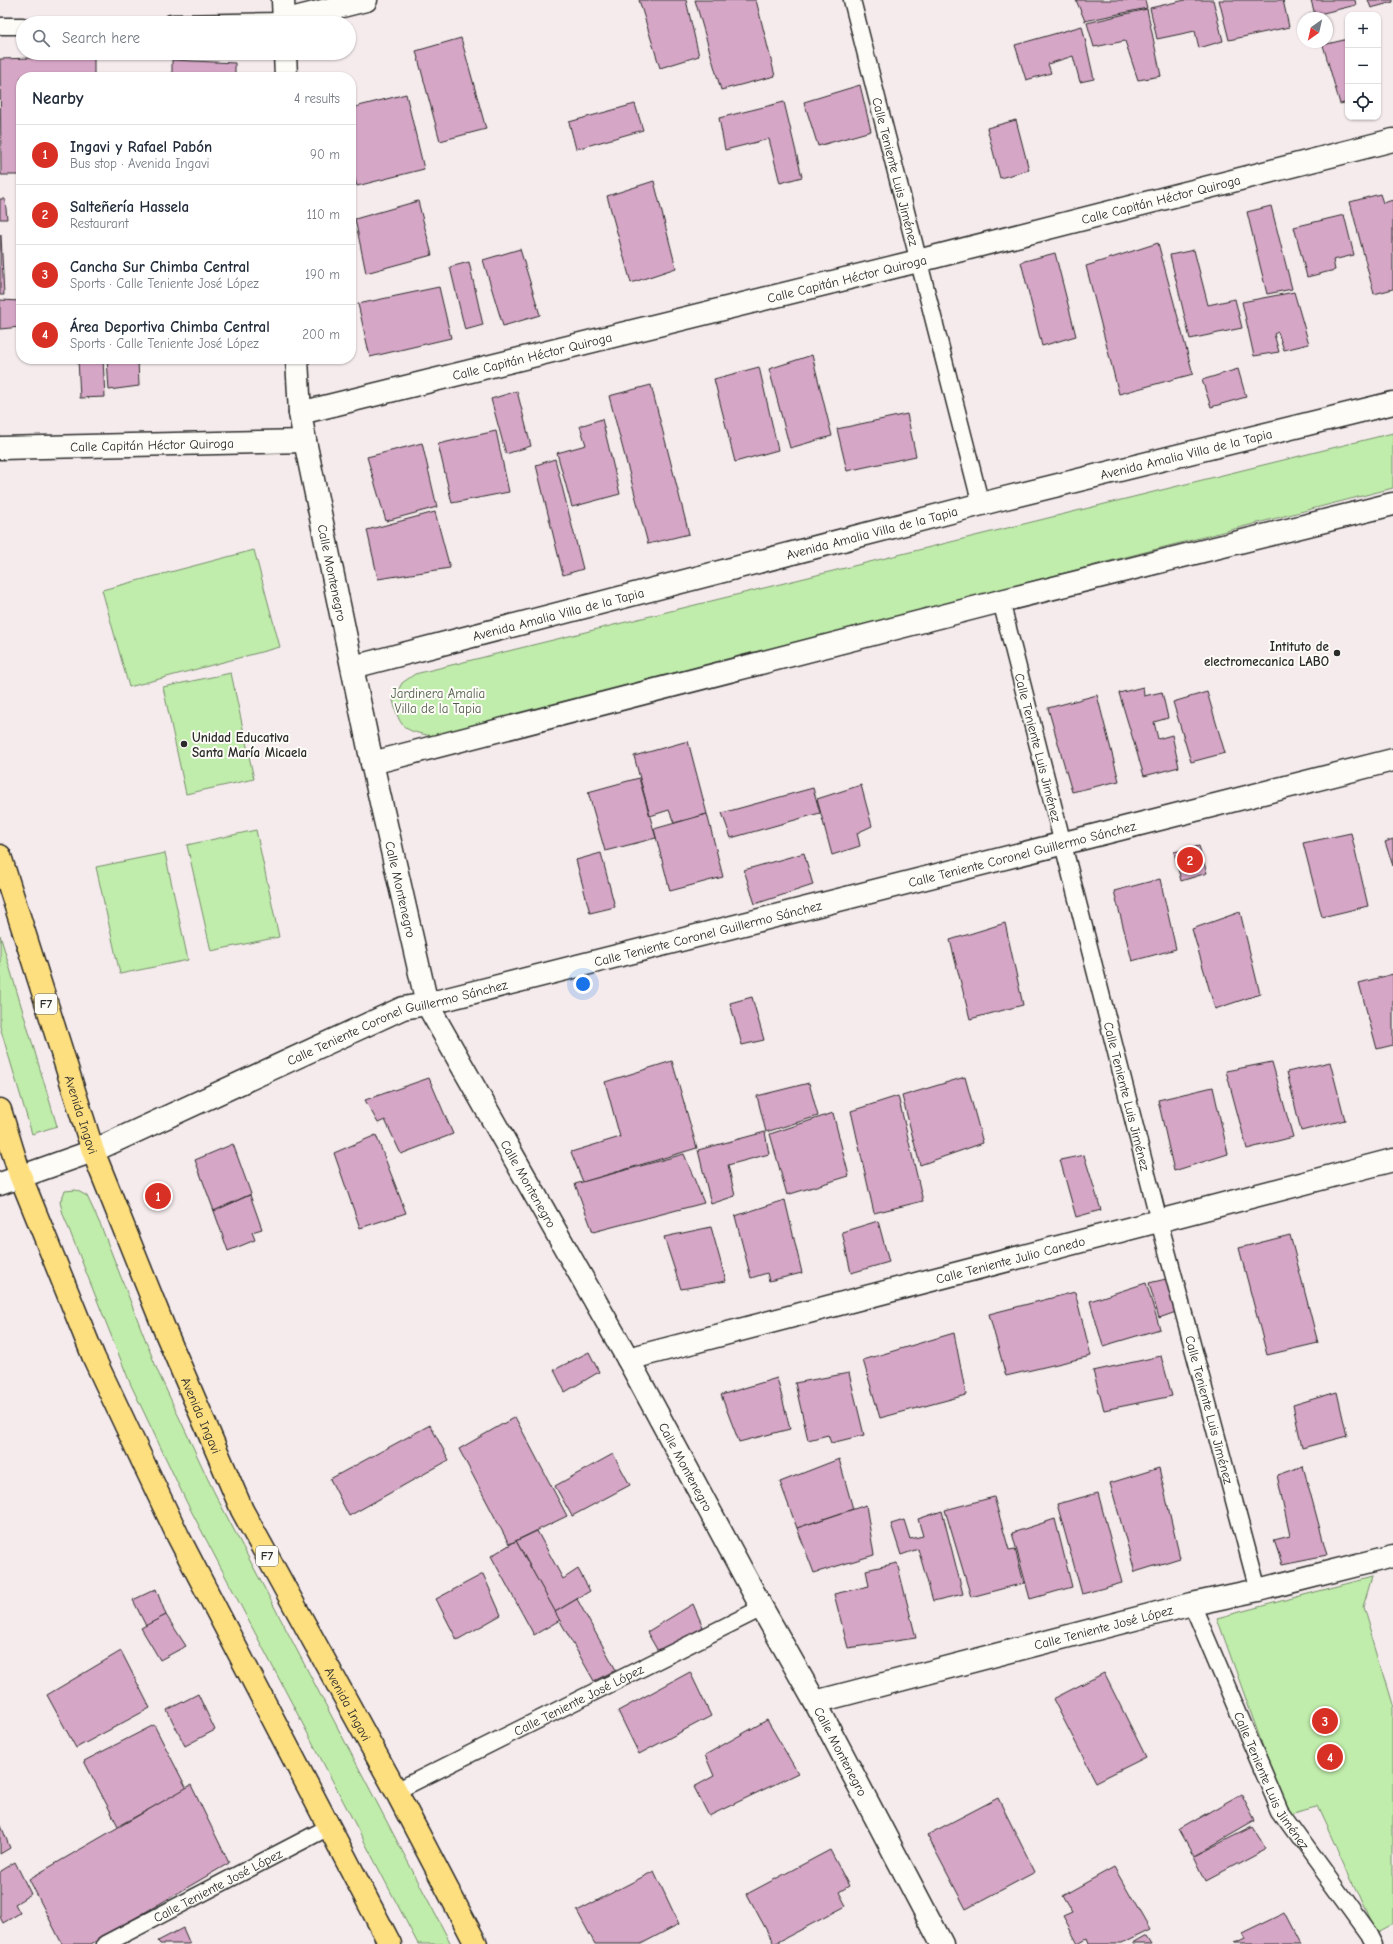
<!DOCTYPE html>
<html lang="en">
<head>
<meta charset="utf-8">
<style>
	body { margin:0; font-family:"Comic Neue",sans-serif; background:#f6f6f7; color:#1f2937 }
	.controls { position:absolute; right:12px; top:12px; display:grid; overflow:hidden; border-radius:8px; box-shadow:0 1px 3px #0004 }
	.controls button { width:36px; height:36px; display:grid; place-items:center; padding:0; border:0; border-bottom:1px solid #e0e1e3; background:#fff; color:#1f2937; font:20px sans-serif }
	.compass { position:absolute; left:1297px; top:12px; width:36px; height:36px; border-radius:50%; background:#fff; box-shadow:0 1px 3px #0004; rotate:214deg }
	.you { position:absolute; left:583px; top:984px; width:14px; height:14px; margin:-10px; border:3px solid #fff; border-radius:50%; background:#1a73e8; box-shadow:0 0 0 6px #1a73e833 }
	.badge { display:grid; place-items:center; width:26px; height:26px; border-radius:50%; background:#d93025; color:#fff; font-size:13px; font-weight:700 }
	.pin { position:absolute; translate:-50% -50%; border:2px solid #fff; box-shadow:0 1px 4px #0006 }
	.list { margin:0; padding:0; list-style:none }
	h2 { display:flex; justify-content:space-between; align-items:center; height:52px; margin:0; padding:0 16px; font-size:17px }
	h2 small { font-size:13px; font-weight:400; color:#747a83 }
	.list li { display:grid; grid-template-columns:26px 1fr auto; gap:12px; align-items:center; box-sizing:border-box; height:60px; padding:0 16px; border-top:1px solid #e0e1e3 }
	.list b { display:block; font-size:15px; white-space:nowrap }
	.list p { margin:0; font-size:13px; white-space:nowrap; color:#747a83 }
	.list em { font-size:13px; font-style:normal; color:#747a83 }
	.icon { flex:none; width:22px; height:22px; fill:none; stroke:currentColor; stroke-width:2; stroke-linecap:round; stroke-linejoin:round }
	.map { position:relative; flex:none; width:1393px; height:1944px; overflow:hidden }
	.search { position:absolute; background:#fff; box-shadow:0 1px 3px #0004; left:16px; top:16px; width:340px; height:44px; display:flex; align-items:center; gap:10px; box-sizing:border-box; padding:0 14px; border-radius:22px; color:#747a83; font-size:15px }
	.panel { position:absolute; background:#fff; box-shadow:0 1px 3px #0004; left:16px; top:72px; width:340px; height:292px; border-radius:16px }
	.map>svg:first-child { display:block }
	.green { fill:#c0edab; stroke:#768c6b }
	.building { fill:#d6a6c6; stroke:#2b2b2b }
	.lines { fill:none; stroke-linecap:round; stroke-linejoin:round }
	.service-casing { stroke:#2b2b2b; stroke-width:19 }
	.minor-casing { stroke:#2b2b2b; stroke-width:25 }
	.trunk-casing { stroke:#2b2b2b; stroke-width:25 }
	.service { stroke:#fdfcf7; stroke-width:16 }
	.minor { stroke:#fdfcf7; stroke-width:22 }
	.trunk { stroke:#fedf80; stroke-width:22 }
	.poi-dot { fill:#2b2b2b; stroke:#fdfcf7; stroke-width:1.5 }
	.labels { text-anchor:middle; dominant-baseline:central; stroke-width:4; stroke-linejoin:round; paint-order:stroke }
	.shield { fill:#fdfcf7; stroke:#6a6a68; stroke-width:1 }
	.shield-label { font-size:12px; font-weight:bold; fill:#2b2b2b }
	.street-label { font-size:13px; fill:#2b2b2b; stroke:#fdfcf7 }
	.poi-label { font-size:13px; font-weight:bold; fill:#2b2b2b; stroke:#fdfcf7; text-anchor:end }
	.park-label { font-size:13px; fill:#505c4b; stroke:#fdfcf7 }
</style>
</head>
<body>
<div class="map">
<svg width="1393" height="1944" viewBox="0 0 1393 1944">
	<rect width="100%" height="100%" fill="#f5ebed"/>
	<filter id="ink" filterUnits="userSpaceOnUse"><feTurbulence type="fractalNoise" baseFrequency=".025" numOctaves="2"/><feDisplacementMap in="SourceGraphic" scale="8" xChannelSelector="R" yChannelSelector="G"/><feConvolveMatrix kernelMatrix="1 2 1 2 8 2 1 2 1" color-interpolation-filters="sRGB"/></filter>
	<g filter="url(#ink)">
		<!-- green -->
		<g class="green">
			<path d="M1393,433V488L433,736C404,731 400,729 393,700L402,683L415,674Z"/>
			<polygon points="254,550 280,647 129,687 102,590"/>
			<polygon points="231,673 254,779 186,794 163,687"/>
			<polygon points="256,830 279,937 211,951 187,845"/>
			<polygon points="165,853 188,960 120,974 96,867"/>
			<polygon points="0,935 57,1126 32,1134 0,1027"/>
			<polygon points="76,1190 87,1196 101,1226 158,1372 213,1490 451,1944 418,1944 187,1503 130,1383 63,1214 60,1202 65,1191"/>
			<polygon points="1372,1577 1363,1607 1393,1708 1393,1924 1376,1933 1317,1806 1287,1814 1217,1618"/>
		</g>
		<!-- building -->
		<g class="building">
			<polygon points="639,0 686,0 699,56 660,68"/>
			<polygon points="695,0 756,0 775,76 721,90"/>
			<polygon points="1076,0 1145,0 1147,8 1085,21"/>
			<polygon points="1185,0 1213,0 1223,41 1199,48 1195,31 1157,39 1150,8"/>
			<polygon points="1219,0 1283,0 1289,27 1229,40"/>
			<polygon points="1311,0 1355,0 1356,5 1315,15"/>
			<polygon points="1368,0 1393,0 1393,2 1371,8"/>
			<polygon points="1147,9 1161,76 1138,80 1125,41 1094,47 1087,23"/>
			<polygon points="1082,26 1094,79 1080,82 1073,56 1048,64 1051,73 1026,80 1015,45"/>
			<polygon points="461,38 486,129 440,141 416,51"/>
			<polygon points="1348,39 1348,102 1340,104 1323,45"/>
			<polygon points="94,56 94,77 21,77 21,175 1,175 0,59"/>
			<polygon points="172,60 235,63 235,77 172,77"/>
			<polygon points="860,85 871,131 818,146 804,102"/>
			<polygon points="406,94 424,169 357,186 351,165 351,108"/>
			<polygon points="784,102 802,177 780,183 769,139 725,150 719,118"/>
			<polygon points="635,104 643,130 576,149 569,122"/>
			<polygon points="1016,120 1029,170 1000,178 987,128"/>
			<polygon points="654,181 676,268 631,283 607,196"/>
			<polygon points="1380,194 1383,203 1393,200 1393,289 1374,294 1350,202"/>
			<polygon points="0,199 5,199 7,219 0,219"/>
			<polygon points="418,201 432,255 366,273 355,219"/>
			<polygon points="1271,206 1292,289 1267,294 1247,212"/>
			<polygon points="1344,215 1354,255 1333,260 1335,270 1307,277 1294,227"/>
			<polygon points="0,235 1,235 4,295 0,295"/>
			<polygon points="1158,243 1193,374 1119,394 1086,266"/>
			<polygon points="520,249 540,315 503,326 483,260"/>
			<polygon points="1194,250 1208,305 1235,299 1242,328 1190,339 1170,255"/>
			<polygon points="1055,253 1076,336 1042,346 1021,262"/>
			<polygon points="469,262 483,325 465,330 450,267"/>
			<polygon points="439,287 451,338 370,357 358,304"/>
			<polygon points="1294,292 1309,344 1284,350 1278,332 1274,334 1279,352 1254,356 1242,302"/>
			<polygon points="0,300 21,301 21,327 0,329"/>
			<polygon points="812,355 832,436 790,448 769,369"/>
			<polygon points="78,359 103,359 105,397 80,398"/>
			<polygon points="107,359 138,359 139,386 109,390"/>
			<polygon points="759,367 778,450 735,462 714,379"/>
			<polygon points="1238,369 1246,397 1211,407 1202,380"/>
			<polygon points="651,385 689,534 648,544 609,396"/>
			<polygon points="517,391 531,446 506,454 491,399"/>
			<polygon points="907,414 916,456 847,471 837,429"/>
			<polygon points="602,419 620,494 572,507 557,453 586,445 580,426"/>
			<polygon points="496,431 509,492 452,503 438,444"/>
			<polygon points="422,443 437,507 386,521 367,457"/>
			<polygon points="555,459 583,569 563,575 536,465"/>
			<polygon points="435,512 450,568 378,579 367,530"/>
			<polygon points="1143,687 1144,696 1162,692 1168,718 1154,722 1158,739 1172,735 1179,767 1144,776 1119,693"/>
			<polygon points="1207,692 1225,753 1191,762 1173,702"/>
			<polygon points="1097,695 1119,781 1072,792 1048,708"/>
			<polygon points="688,741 707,814 674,823 669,810 650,816 634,756"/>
			<polygon points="639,778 656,838 605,851 588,792"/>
			<polygon points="861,785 872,826 857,833 860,846 832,855 817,799"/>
			<polygon points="813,788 820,813 731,838 722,813"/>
			<polygon points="707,814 723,877 670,891 654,829"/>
			<polygon points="1351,833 1368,906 1322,917 1303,843"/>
			<polygon points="1393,839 1393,866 1385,842"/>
			<polygon points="1199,846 1207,873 1181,881 1174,852"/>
			<polygon points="601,853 615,907 590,913 576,860"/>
			<polygon points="804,853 813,885 755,904 744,870"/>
			<polygon points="1160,879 1176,949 1132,961 1114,891"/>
			<polygon points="1240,912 1260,994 1215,1009 1192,929"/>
			<polygon points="1005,923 1023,1005 970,1019 950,940"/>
			<polygon points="1393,974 1393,1045 1377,1049 1359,983"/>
			<polygon points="752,997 764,1040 742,1045 730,1003"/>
			<polygon points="672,1061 697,1148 583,1182 571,1152 620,1137 605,1082"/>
			<polygon points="1272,1062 1293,1137 1247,1149 1226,1071"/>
			<polygon points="1330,1062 1345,1120 1301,1131 1287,1072"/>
			<polygon points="965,1077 983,1143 920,1165 902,1096"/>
			<polygon points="429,1078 453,1134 401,1154 385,1120 378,1123 365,1100"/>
			<polygon points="809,1083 818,1116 766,1132 757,1096"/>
			<polygon points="1213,1087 1228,1154 1174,1171 1158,1100"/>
			<polygon points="898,1096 923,1201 874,1213 851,1111"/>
			<polygon points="833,1113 849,1176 787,1195 770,1134"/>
			<polygon points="765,1132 769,1154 728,1165 735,1196 711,1204 698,1150"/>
			<polygon points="376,1135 406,1213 360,1228 334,1153"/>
			<polygon points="233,1144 251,1194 214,1211 195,1160"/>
			<polygon points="684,1154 704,1203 593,1232 575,1184"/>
			<polygon points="1084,1155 1101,1210 1076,1217 1060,1160"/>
			<polygon points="250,1195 262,1229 252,1232 255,1240 228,1251 214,1211"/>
			<polygon points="785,1200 802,1273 769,1281 767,1273 751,1278 735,1216"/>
			<polygon points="878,1221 889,1262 851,1273 842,1232"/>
			<polygon points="711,1227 726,1281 681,1289 664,1237"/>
			<polygon points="1290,1235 1318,1343 1267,1355 1239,1248"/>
			<polygon points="1166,1279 1176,1312 1159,1318 1149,1283"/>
			<polygon points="1146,1283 1160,1329 1103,1346 1090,1301"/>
			<polygon points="1075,1292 1091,1356 1006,1376 989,1314"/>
			<polygon points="954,1333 966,1395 880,1418 863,1360"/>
			<polygon points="589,1352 599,1372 565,1392 554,1370"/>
			<polygon points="1161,1356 1172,1396 1104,1410 1093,1371"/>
			<polygon points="849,1373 864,1435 831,1443 828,1435 808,1440 795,1383"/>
			<polygon points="777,1378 790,1429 739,1442 721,1395"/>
			<polygon points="1337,1392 1347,1436 1302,1448 1293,1405"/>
			<polygon points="515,1417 567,1516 509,1544 459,1449"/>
			<polygon points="430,1425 449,1460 349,1516 330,1479"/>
			<polygon points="613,1454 630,1485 572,1516 555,1486"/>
			<polygon points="839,1459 853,1509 797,1528 780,1482"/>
			<polygon points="1303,1466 1327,1555 1282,1564 1274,1540 1290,1536 1277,1475"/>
			<polygon points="1159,1468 1180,1558 1135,1572 1110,1483"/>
			<polygon points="1098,1493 1122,1583 1082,1594 1057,1504"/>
			<polygon points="994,1497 1009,1550 1015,1549 1024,1583 971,1597 945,1510"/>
			<polygon points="866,1505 874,1555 814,1573 797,1528"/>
			<polygon points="942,1511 963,1594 933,1601 918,1549 901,1555 891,1524 904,1520 910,1539 923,1536 918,1519"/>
			<polygon points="1055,1519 1072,1587 1030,1599 1012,1533"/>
			<polygon points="537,1531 563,1579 578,1569 590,1591 555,1612 516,1541"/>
			<polygon points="516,1541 560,1620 534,1635 491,1556"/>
			<polygon points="897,1563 916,1638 848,1648 834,1594 869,1586 866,1570"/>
			<polygon points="483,1574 501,1615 457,1640 436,1599"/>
			<polygon points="156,1589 166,1615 146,1626 133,1600"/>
			<polygon points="577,1599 616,1670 594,1681 555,1612"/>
			<polygon points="693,1604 703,1627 659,1653 647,1632"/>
			<polygon points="166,1615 186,1646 160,1660 141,1628"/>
			<polygon points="121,1651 150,1708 76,1748 47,1695"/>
			<polygon points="690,1672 711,1716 639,1754 618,1711"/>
			<polygon points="1104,1673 1146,1757 1096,1782 1053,1699"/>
			<polygon points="198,1694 215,1730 185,1746 167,1710"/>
			<polygon points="767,1720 798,1773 709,1816 694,1787 714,1776 705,1755"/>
			<polygon points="154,1725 187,1789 118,1826 84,1761"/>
			<polygon points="191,1785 229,1863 91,1944 62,1944 29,1879"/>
			<polygon points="1241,1794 1255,1821 1194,1856 1179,1829"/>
			<polygon points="998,1798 1035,1872 966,1909 927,1835"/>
			<polygon points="0,1823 10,1848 0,1854"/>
			<polygon points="1252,1827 1266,1849 1206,1881 1194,1856"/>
			<polygon points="830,1850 849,1886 839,1892 846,1906 774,1944 747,1894"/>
			<polygon points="15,1862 31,1894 15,1904 20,1913 3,1923 0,1917 0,1871"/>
			<polygon points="1114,1867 1150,1930 1121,1944 1089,1944 1087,1939 1078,1944 1063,1917 1072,1913 1062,1896"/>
			<polygon points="654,1871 679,1924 641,1944 595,1944 577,1911"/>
			<polygon points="1283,1913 1299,1944 1235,1944 1245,1939 1242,1933"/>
			<polygon points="183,1928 190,1944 160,1944 158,1941"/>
			<polygon points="1146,1936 1151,1944 1132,1944"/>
		</g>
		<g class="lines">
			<!-- service casing -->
			<g class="service-casing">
				<g id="service">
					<path id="s1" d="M852,0L981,505"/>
					<polyline points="171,23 283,21"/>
					<polyline points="0,26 23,26"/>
					<path id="s2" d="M1001,601L1159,1221L1258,1590"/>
					<path id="s3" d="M1192,1604L1280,1811L1369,1934L1374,1944"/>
					<path id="s4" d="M396,1791L762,1608"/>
					<path id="s5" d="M105,1944L329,1827"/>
				</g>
			</g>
			<!-- minor casing -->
			<g class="minor-casing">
				<g id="minor">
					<polyline points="283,0 284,23"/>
					<polyline points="283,21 366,0"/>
					<polyline points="285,53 286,77"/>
					<path id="s6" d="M297,359L300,413L305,441L372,763L427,1004L628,1359L762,1608L815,1702L942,1944"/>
					<path id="s7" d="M300,413L918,261L1393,140"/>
					<path id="s8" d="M0,448L305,441"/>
					<path id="s9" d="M353,667L1001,499L1393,403"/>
					<polyline points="372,763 1001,601 1393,504"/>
					<path id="s10" d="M0,1184L93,1151L403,1008L427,1004L1393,760"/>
					<path id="s11" d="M628,1359L1393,1160"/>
					<path id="s12" d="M815,1702L1192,1604L1258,1590L1393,1556"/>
				</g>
			</g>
			<!-- trunk casing -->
			<g class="trunk-casing">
				<g id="trunk">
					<path id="s13" d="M0,856L93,1151L166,1333L242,1510L396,1791L476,1944"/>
					<polyline points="0,1110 20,1175 94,1358 178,1536 390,1944"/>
				</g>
			</g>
			<!-- service -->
			<use href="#service" class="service"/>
			<!-- minor -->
			<use href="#minor" class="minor"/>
			<!-- trunk -->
			<use href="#trunk" class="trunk"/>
		</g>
	</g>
	<!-- markers -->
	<g class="poi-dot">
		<circle cx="1337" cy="653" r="4"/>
		<circle cx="184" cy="744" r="4"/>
	</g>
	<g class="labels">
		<!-- shield labels -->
		<g class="shield">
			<rect x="35" y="994" width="22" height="20" rx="3"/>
			<rect x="256" y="1546" width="22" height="20" rx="3"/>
		</g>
		<g class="shield-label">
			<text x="46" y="1004">F7</text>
			<text x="267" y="1556">F7</text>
		</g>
		<!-- street labels -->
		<g class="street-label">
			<text stroke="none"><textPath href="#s1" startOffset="177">Calle Teniente Luis Jiménez</textPath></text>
			<text stroke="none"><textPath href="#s7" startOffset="887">Calle Capitán Héctor Quiroga</textPath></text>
			<text stroke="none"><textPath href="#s7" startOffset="563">Calle Capitán Héctor Quiroga</textPath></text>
			<text stroke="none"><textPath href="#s7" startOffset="239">Calle Capitán Héctor Quiroga</textPath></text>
			<text stroke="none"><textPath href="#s8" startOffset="152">Calle Capitán Héctor Quiroga</textPath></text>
			<text stroke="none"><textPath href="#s9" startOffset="860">Avenida Amalia Villa de la Tapia</textPath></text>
			<text stroke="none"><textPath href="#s9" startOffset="536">Avenida Amalia Villa de la Tapia</textPath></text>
			<text stroke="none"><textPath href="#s6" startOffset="217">Calle Montenegro</textPath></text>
			<text stroke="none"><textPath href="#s9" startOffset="212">Avenida Amalia Villa de la Tapia</textPath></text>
			<text stroke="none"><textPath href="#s2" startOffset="151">Calle Teniente Luis Jiménez</textPath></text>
			<text stroke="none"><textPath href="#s10" startOffset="1078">Calle Teniente Coronel Guillermo Sánchez</textPath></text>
			<text stroke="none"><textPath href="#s6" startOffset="541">Calle Montenegro</textPath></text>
			<text stroke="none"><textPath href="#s10" startOffset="754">Calle Teniente Coronel Guillermo Sánchez</textPath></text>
			<text stroke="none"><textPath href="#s10" startOffset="430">Calle Teniente Coronel Guillermo Sánchez</textPath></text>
			<text stroke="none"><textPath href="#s2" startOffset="511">Calle Teniente Luis Jiménez</textPath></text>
			<text stroke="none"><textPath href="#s13" startOffset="271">Avenida Ingavi</textPath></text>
			<text stroke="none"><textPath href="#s6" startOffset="865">Calle Montenegro</textPath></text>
			<text stroke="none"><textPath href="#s11" startOffset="395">Calle Teniente Julio Canedo</textPath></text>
			<text stroke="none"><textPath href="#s2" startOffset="835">Calle Teniente Luis Jiménez</textPath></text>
			<text stroke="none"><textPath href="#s13" startOffset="595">Avenida Ingavi</textPath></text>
			<text stroke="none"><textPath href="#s6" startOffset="1189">Calle Montenegro</textPath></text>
			<text stroke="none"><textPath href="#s12" startOffset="298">Calle Teniente José López</textPath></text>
			<text stroke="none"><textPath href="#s4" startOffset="204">Calle Teniente José López</textPath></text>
			<text stroke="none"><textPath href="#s13" startOffset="919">Avenida Ingavi</textPath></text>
			<text stroke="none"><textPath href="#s6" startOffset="1513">Calle Montenegro</textPath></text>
			<text stroke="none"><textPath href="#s3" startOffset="194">Calle Teniente Luis Jiménez</textPath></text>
			<text stroke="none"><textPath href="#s5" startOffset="127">Calle Teniente José López</textPath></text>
		</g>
		<!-- poi labels -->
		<g class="poi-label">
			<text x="1329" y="646">Intituto de<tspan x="1329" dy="15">electromecanica LABO</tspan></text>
			<text x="192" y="737" text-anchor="start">Unidad Educativa<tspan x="192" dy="15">Santa María Micaela</tspan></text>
		</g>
		<!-- park labels -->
		<g class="park-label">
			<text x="438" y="693">Jardinera Amalia<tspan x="438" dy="15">Villa de la Tapia</tspan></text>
		</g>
	</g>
</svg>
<div class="controls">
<button>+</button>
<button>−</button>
<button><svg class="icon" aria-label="locate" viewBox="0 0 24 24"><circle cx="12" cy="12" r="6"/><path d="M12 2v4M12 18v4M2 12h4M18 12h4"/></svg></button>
</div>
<svg class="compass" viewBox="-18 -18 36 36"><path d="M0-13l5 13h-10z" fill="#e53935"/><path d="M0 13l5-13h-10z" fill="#747a83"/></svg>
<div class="you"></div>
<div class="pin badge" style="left:158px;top:1196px">1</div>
<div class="pin badge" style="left:1190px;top:860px">2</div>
<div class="pin badge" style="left:1325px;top:1721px">3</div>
<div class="pin badge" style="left:1330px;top:1757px">4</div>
<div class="search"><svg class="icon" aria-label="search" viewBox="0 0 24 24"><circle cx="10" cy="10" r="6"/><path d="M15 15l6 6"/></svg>Search here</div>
<section class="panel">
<h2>Nearby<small>4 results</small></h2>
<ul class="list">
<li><span class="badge">1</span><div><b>Ingavi y Rafael Pabón</b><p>Bus stop · Avenida Ingavi</p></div><em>90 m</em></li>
<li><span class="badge">2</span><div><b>Salteñería Hassela</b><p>Restaurant</p></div><em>110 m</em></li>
<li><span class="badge">3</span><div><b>Cancha Sur Chimba Central</b><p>Sports · Calle Teniente José López</p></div><em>190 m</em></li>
<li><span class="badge">4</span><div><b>Área Deportiva Chimba Central</b><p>Sports · Calle Teniente José López</p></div><em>200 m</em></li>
</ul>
</section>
</div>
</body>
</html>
